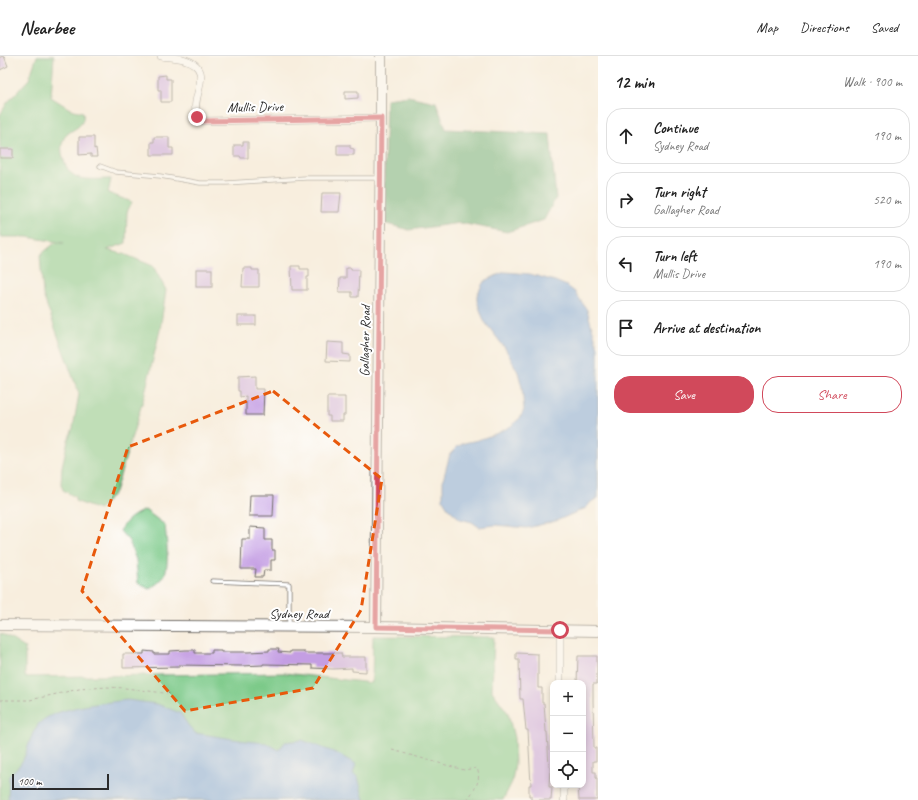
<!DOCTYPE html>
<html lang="en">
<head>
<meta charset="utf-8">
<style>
	body { margin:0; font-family:Caveat,sans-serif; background:#f2f2f2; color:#222 }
	.controls { position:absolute; right:12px; bottom:12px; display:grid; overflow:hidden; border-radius:8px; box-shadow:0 2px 6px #0003 }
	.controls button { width:36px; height:36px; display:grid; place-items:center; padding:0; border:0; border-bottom:1px solid #e0e0e0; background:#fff; color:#222; font:20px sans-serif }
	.scale { position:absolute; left:12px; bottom:10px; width:97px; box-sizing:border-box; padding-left:4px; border:2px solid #2b2b2b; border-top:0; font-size:11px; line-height:14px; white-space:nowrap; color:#2b2b2b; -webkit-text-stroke:3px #fff; paint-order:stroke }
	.stop { position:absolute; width:12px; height:12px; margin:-9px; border:3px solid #d1495b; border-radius:50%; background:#fff }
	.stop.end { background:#d1495b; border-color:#fff; box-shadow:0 1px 4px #0008 }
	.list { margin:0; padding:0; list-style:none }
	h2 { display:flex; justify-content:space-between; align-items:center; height:52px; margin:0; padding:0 16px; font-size:17px }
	h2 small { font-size:13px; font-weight:400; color:#767676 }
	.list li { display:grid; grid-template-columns:26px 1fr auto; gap:12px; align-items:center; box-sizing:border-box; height:56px; margin:0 8px 8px; padding:0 8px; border:1px solid #e0e0e0; border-radius:16px }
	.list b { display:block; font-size:15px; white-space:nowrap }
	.list p { margin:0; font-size:13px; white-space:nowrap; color:#767676 }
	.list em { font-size:13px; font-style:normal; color:#767676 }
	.actions { display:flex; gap:8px; padding:12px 16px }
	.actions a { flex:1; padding:9px 0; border:1px solid #d1495b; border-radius:16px; text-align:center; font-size:14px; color:#d1495b }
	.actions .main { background:#d1495b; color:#fff }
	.icon { flex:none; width:22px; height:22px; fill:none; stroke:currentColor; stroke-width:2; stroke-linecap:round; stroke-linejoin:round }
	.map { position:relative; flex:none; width:598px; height:744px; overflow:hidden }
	header { display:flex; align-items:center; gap:24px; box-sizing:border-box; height:56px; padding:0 20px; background:#fff; border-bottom:1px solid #e0e0e0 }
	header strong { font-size:19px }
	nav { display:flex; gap:22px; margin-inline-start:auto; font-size:14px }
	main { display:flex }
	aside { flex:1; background:#fff }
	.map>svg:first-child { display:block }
	.green { fill:#7bc988; stroke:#537a5a }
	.forest { fill:#64ad74; stroke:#486c50 }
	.water { fill:#74a4de; stroke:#506884 }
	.building { fill:#c49ee3 }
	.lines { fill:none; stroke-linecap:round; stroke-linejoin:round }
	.lane-casing { stroke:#736f6a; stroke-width:5 }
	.street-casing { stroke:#736f6a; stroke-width:8 }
	.secondary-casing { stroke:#736f6a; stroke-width:12 }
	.path { stroke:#736f6a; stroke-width:1; stroke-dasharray:3 3; stroke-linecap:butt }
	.lane { stroke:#fff; stroke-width:3.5 }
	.street { stroke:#fff; stroke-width:7 }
	.secondary { stroke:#fff; stroke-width:10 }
	.route { stroke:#d1495b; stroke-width:5 }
	.marked { fill:none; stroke:#e8590c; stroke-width:3; stroke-dasharray:8 5; stroke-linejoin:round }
	.labels { text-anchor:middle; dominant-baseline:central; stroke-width:4; stroke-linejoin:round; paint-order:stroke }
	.street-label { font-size:14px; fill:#2b2b2b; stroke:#fff }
</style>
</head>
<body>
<header>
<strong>Nearbee</strong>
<nav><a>Map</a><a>Directions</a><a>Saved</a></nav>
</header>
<main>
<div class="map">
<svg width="598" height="744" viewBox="0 0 598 744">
	<rect width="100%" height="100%" fill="#fff"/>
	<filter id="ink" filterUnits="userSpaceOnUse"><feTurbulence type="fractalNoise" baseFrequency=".025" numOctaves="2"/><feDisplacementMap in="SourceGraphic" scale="8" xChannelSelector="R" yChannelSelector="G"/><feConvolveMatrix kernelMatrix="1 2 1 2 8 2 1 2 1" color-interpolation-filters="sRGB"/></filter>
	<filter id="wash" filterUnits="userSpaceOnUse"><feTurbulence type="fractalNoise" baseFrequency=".012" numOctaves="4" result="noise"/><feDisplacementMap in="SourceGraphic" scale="16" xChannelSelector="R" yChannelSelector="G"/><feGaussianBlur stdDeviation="0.9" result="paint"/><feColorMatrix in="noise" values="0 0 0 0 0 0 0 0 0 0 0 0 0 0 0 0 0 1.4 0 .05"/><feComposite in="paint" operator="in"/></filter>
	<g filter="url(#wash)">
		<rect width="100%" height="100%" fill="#f8eede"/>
		<!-- green -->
		<g class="green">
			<path d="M37,0H54L51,41L70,53L83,56C86,73 70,72 64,82C61,88 61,95 63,101C69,128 88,123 111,123L108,137L132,146L127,156L126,187L107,194L124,198L153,210L166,234L160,274L144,341L115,436L99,454L75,445V441L63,434L61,428L62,411L68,384L73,372L79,338L43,239L40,199L55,187H64L27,181H2L0,180V59L7,47L29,23Z"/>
			<path d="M145,454L165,469C166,481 171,513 162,523C159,527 153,530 149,533L138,527L136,504L129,485L120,475C126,464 133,459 145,454Z"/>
			<polygon points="0,577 11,583 25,592 25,621 285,617 372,627 373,580 494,581 492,635 508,657 514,682 515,708 512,726 503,744 0,744"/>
		</g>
		<!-- forest -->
		<polygon class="forest" points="408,40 436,46 446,73 550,78 556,142 544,164 507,176 460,167 409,174 383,167 386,43"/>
		<!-- water -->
		<g class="water">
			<polygon points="505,216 530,218 555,225 567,230 575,236 587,254 598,292 598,442 591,446 586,452 556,465 527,472 496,469 479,471 472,466 460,463 448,452 443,444 443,424 450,398 457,391 464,387 478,384 498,377 511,370 520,362 524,354 522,331 518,316 505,292 484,265 477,245 477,239 483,227 488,223"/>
			<path d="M127,644L157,648L180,657L188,669L195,677L246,685L266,687L279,694L285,686L302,684L336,697L356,708L353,718L358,721L364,744H8L9,720C13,715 20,710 23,704C28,693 30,680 37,670C50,651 105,647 127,644Z"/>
		</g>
		<g id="blocks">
			<!-- building -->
			<g class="building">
				<polygon points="4,0 8,10 0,14 0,1"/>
				<polygon points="166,19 166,23 171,23 171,46 161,46 161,34 158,34 158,20"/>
				<polygon points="345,35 358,35 358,42 345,43"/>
				<polygon points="79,81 94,81 94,93 96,92 97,101 91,101 91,98 79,99"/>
				<polygon points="154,81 169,81 169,92 173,92 173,99 151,99 151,86 154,86"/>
				<polygon points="243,86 248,86 248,102 241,102 240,100 234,100 234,89 243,89"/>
				<polygon points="337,89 350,89 350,92 354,93 354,99 337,99"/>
				<rect x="0" y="93" width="13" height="9"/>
				<polygon points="322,137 341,137 339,156 321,156"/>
				<polygon points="291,210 300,210 300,213 309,213 309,221 307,221 307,234 292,234"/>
				<polygon points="243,212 252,212 252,214 259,214 259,231 242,231"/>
				<polygon points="346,212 351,212 351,214 359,214 358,241 352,241 352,236 339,236 340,222 346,222"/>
				<rect x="196" y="213" width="16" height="18"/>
				<rect x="238" y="260" width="18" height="9"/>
				<polygon points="327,286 343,287 343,298 350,299 350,306 326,305"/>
				<polygon points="255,320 255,333 264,333 263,359 246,359 246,340 240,341 240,335 238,335 238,321"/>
				<polygon points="327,341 345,341 345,359 343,359 343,365 330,365 330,360 327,360"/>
				<polygon points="250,439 274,439 273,460 249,460"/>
				<polygon points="250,471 265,472 265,484 272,484 272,494 275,494 275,504 271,504 271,514 264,514 263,521 255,521 256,513 241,513 242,483 250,483"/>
				<polygon points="269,593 279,593 278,596 290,597 290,595 304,595 304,597 341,597 342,601 366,601 366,616 352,615 352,612 333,613 312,612 312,609 263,608 263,609 241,610 179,609 179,611 123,612 123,598 144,598 144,595 154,596 154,598 170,598 170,595 186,594 195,594 195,597 212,597 212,594 221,594 221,596 248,596 269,595"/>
				<polygon points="516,597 538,598 538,632 542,632 542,647 544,647 546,676 547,676 549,711 550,711 549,731 552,731 551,744 531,744 531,740 529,740 529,729 531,729 528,674 526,674 523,643 520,643 519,603 516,603"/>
				<polygon points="578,600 597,600 597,628 593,628 593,645 594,692 596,692 596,705 593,705 593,716 596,716 596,722 597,722 597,744 579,744 578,729 583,729 583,627 577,627"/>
			</g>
		</g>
	</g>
	<g filter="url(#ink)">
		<use href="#blocks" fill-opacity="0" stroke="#736f6a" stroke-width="1"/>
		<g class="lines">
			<!-- lane casing -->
			<g class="lane-casing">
				<g id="lane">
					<polyline points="100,110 116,116 160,120 200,127 227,127 306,122 379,122"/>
					<polyline points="212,525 289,528 289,570"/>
				</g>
			</g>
			<!-- street casing -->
			<g class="street-casing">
				<g id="street">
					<path d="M161,0C168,1 176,1 183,3C218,13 189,40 197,59C198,62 201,63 203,65L381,62"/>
					<polyline points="560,574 560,627"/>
					<polyline points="564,744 564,729"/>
				</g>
			</g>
			<!-- secondary casing -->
			<g class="secondary-casing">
				<g id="secondary">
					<polyline points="0,569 376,571 598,575"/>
					<polyline points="376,571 381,62 381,0"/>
				</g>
			</g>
			<!-- path -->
			<g class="path">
				<polyline points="0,644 30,644 79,633 107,631 125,632 172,638"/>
				<path d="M392,694L464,714L477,712C482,725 474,734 467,744"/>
			</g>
			<!-- lane -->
			<use href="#lane" class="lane"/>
			<!-- street -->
			<use href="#street" class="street"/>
			<!-- secondary -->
			<use href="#secondary" class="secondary"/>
		</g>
	</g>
	<g class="lines" filter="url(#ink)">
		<!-- route -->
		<polyline class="route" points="197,61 203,65 381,62 376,571 560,574"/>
	</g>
	<!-- marked area -->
	<path d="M0 0H598V744H0ZM273,335L382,423L361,554L313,632L185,655L82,535L128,391Z" fill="#f8eede" fill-opacity=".55" fill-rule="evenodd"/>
	<path class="marked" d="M273,335L382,423L361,554L313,632L185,655L82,535L128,391Z"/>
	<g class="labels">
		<!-- street labels -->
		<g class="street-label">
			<text transform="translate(255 51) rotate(-1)">Mullis Drive</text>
			<text transform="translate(365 285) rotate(-89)">Gallagher Road</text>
			<text x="299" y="557">Sydney Road</text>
		</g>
	</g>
</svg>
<div class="controls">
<button>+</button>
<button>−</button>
<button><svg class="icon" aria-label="locate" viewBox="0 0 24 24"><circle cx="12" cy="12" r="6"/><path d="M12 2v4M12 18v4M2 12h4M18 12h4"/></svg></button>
</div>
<div class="scale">100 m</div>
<div class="stop" style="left:560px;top:574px"></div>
<div class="stop end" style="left:197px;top:61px"></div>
</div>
<aside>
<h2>12 min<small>Walk · 900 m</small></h2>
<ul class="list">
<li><svg class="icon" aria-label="ahead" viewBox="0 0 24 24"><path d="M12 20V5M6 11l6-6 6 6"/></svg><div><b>Continue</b><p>Sydney Road</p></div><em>190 m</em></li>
<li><svg class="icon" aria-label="right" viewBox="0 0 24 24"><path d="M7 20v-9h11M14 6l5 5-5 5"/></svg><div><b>Turn right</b><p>Gallagher Road</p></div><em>520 m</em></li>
<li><svg class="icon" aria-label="left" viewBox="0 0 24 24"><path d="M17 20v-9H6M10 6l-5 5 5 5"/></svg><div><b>Turn left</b><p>Mullis Drive</p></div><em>190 m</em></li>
<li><svg class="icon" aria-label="arrive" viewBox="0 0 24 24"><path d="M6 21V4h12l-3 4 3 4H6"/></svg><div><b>Arrive at destination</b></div></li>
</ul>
<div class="actions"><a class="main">Save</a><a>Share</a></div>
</aside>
</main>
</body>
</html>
